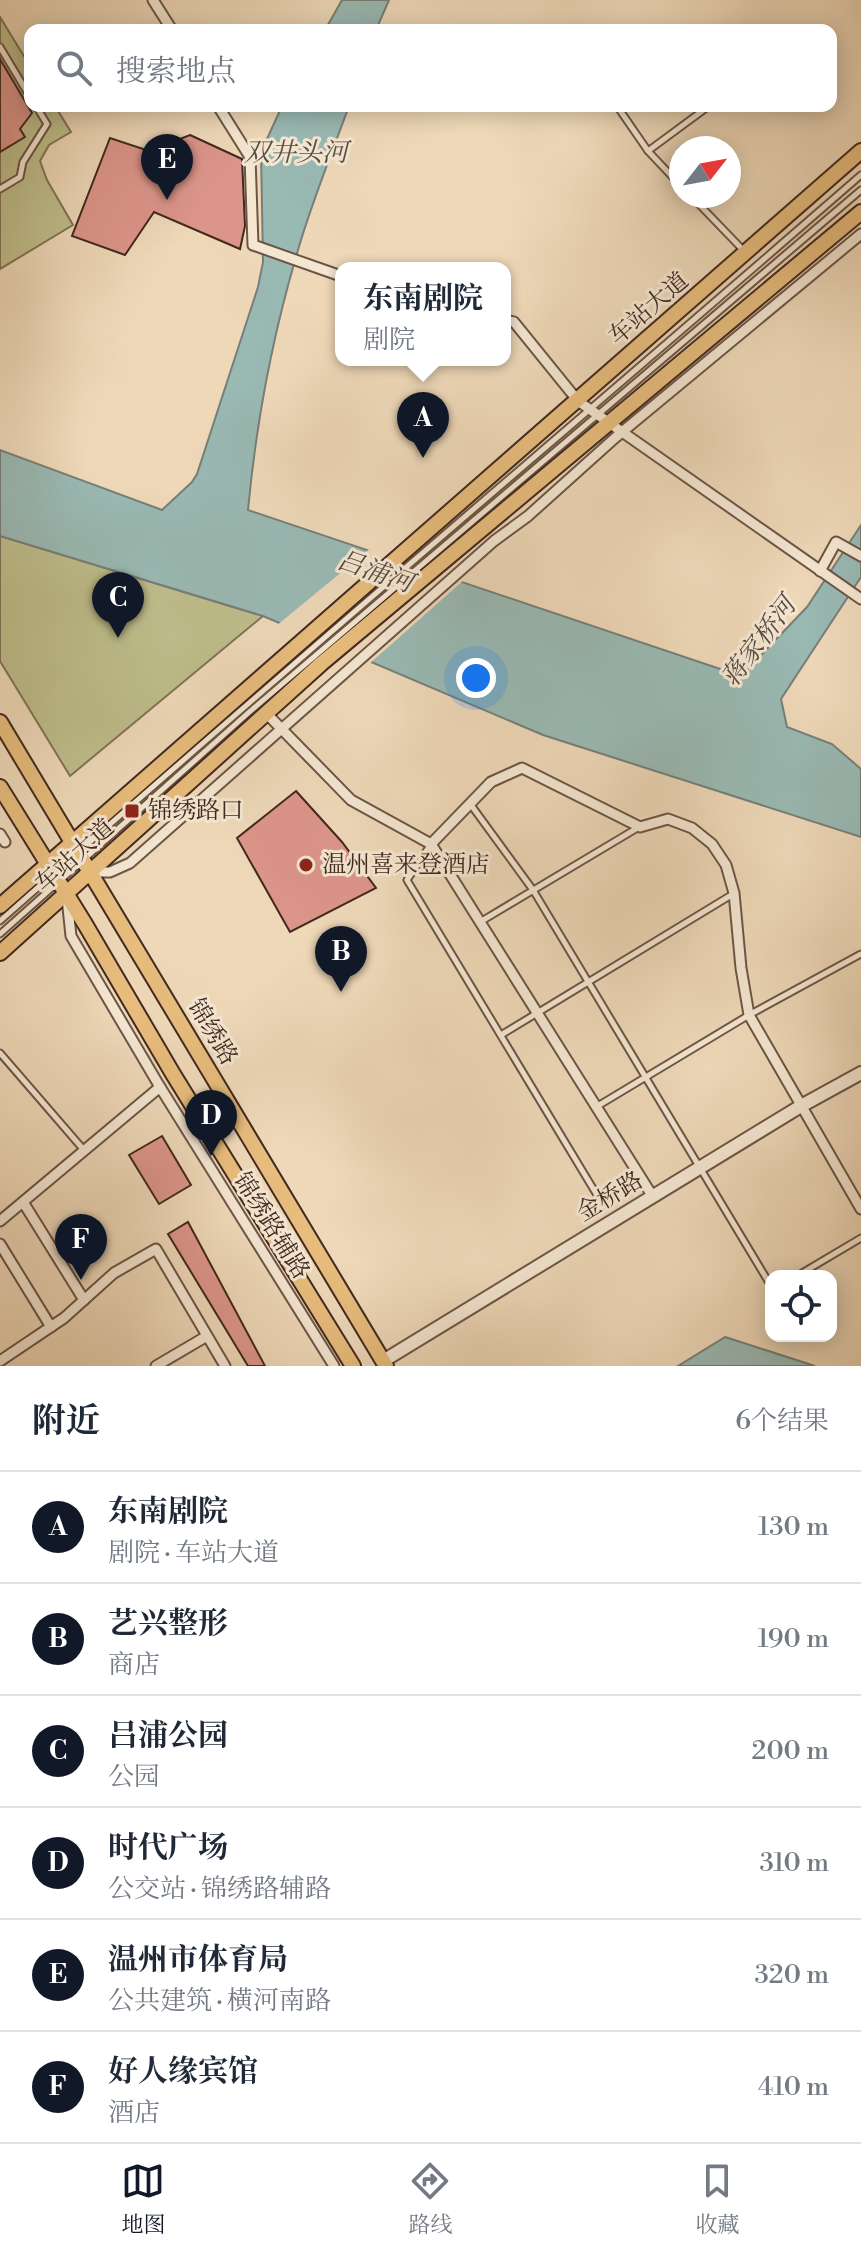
<!DOCTYPE html>
<html lang="zh">
<head>
<meta charset="utf-8">
<style>
	body { margin:0; font-family:"Libre Bodoni","Noto Serif SC",serif; background:#f6f6f7; color:#1f2937 }
	.controls { position:absolute; right:24px; bottom:24px; display:grid; overflow:hidden; border-radius:16px; box-shadow:0 4px 20px #0003 }
	.controls button { width:72px; height:72px; display:grid; place-items:center; padding:0; border:0; border-bottom:2px solid #e0e1e3; background:#fff; color:#1f2937; font:40px sans-serif }
	.compass { position:absolute; left:669px; top:136px; width:72px; height:72px; border-radius:50%; background:#fff; box-shadow:0 4px 20px #0003; rotate:59deg }
	.you { position:absolute; left:476px; top:678px; width:28px; height:28px; margin:-20px; border:6px solid #fff; border-radius:50%; background:#1a73e8; box-shadow:0 0 0 12px #1a73e833 }
	.badge { display:grid; place-items:center; width:52px; height:52px; border-radius:50%; background:#111827; color:#fff; font-size:26px; font-weight:700 }
	.pin { position:absolute; translate:-50% -66px; filter:drop-shadow(0 2px 4px #0008) }
	.pin::after { content:''; position:absolute; top:42px; width:28px; height:24px; background:inherit; clip-path:polygon(0 0,100% 0,50% 100%) }
	.popup { position:absolute; left:335px; top:262px; width:176px; height:104px; box-sizing:border-box; display:grid; place-content:center; border-radius:16px; background:#fff; filter:drop-shadow(0 2px 6px #0005); font-size:26px; white-space:nowrap; color:#747a83 }
	.popup b { font-size:30px; color:#1f2937 }
	.popup::after { content:''; position:absolute; left:50%; top:100%; margin-left:-16px; border:16px solid transparent; border-top-color:#fff }
	.list { margin:0; padding:0; list-style:none }
	h2 { display:flex; justify-content:space-between; align-items:center; height:104px; margin:0; padding:0 32px; font-size:34px }
	h2 small { font-size:26px; font-weight:400; color:#747a83 }
	.list li { display:grid; grid-template-columns:52px 1fr auto; gap:24px; align-items:center; box-sizing:border-box; height:112px; padding:0 32px; border-top:2px solid #e0e1e3 }
	.list b { display:block; font-size:30px; white-space:nowrap }
	.list p { margin:0; font-size:26px; white-space:nowrap; color:#747a83 }
	.list em { font-size:26px; font-style:normal; color:#747a83 }
	.icon { flex:none; width:44px; height:44px; fill:none; stroke:currentColor; stroke-width:2; stroke-linecap:round; stroke-linejoin:round }
	.map { position:relative; flex:none; width:861px; height:1366px; overflow:hidden }
	.search { position:absolute; background:#fff; box-shadow:0 4px 20px #0003; left:24px; right:24px; top:24px; height:88px; display:flex; align-items:center; gap:20px; box-sizing:border-box; padding:0 28px; border-radius:16px; color:#747a83; font-size:30px }
	.sheet { height:776px; background:#fff }
	nav { display:flex; justify-content:space-around; align-items:center; box-sizing:border-box; height:112px; border-top:2px solid #e0e1e3; background:#fff; font-size:22px; color:#747a83 }
	nav a { display:grid; justify-items:center; gap:4px }
	nav .on { color:#111827 }
	.map>svg:first-child { display:block }
	.green { fill:#bebd8b; stroke:#807356; stroke-width:2 }
	.water { fill:#99b9b3; stroke:#767f78; stroke-width:2 }
	.pier { fill:#eed8b8 }
	.building { fill:#dc958a; stroke:#412920; stroke-width:2 }
	.lines { fill:none; stroke-linecap:round; stroke-linejoin:round }
	.service-casing { stroke:#6c5546; stroke-width:9 }
	.minor-casing { stroke:#6c5546; stroke-width:13 }
	.tertiary-casing { stroke:#6c5546; stroke-width:16 }
	.primary-casing { stroke:#412920; stroke-width:18 }
	.service { stroke:#f4e6d1; stroke-width:5 }
	.minor { stroke:#f4e6d1; stroke-width:9 }
	.tertiary { stroke:#f4e6d1; stroke-width:12 }
	.primary { stroke:#e7bc7c; stroke-width:14 }
	.poi-dot { fill:#8f2418; stroke:#f4e6d1; stroke-width:3 }
	.labels { text-anchor:middle; dominant-baseline:central; stroke-width:6; stroke-linejoin:round; paint-order:stroke }
	.street-label { font-size:24px; fill:#412920; stroke:#f4e6d1 }
	.poi-label { font-size:24px; fill:#412920; stroke:#f4e6d1; text-anchor:start }
	.water-label { font-size:26px; font-style:italic; fill:#574d45; stroke:#f4e6d1 }
</style>
</head>
<body>
<div class="map">
<svg width="861" height="1366" viewBox="0 0 861 1366">
	<rect width="100%" height="100%" fill="#eed8b8"/>
	<filter id="stains"><feTurbulence type="fractalNoise" baseFrequency=".0025" numOctaves="4"/><feColorMatrix values="0 0 0 0 .2 0 0 0 0 .09 0 0 0 0 .02 0 0 0 .5 -.17"/></filter>
	<radialGradient id="worn" r=".72"><stop offset=".6" stop-color="#630" stop-opacity="0"/><stop offset="1" stop-color="#630" stop-opacity=".3"/></radialGradient>
	<!-- green -->
	<g class="green">
		<polygon points="0,17 30,66 30,106 55,106 71,132 49,145 40,161 47,180 73,225 0,269"/>
		<polygon points="0,536 263,616 70,776 0,661"/>
	</g>
	<!-- water -->
	<g class="water">
		<polygon points="342,0 389,0 376,30 325,30"/>
		<path d="M282,106H349C331,156 310,206 296,257C272,339 256,424 248,510L741,676L807,607L861,525V577L781,699L787,727L832,744L861,769V837L543,735L263,616L0,536V450L162,510L192,482L197,474L258,287L263,262L261,152Z"/>
		<polygon points="725,1337 815,1366 678,1366"/>
	</g>
	<!-- pier -->
	<polygon class="pier" points="372,547 465,579 368,665 276,626"/>
	<!-- building -->
	<g class="building">
		<polygon points="0,59 32,113 20,129 25,137 0,152"/>
		<polygon points="190,135 242,159 245,226 240,249 154,212 125,255 72,236 110,138 149,151"/>
		<polygon points="296,791 342,842 376,888 290,932 237,838"/>
		<polygon points="162,1136 191,1185 159,1204 129,1155"/>
		<polygon points="188,1222 265,1366 248,1366 168,1234"/>
	</g>
	<g class="lines">
		<!-- service casing -->
		<g class="service-casing">
			<g id="service">
				<polyline points="0,47 30,97"/>
				<polyline points="617,106 648,151 681,186"/>
				<polyline points="648,151 709,106"/>
				<polyline points="0,189 20,177 23,162 47,124 36,106"/>
				<polyline points="691,196 745,252"/>
				<polyline points="471,805 533,890 771,1286"/>
				<polyline points="431,844 407,880 603,1205"/>
				<path d="M0,921C284,669 575,424 861,175"/>
				<polyline points="480,922 639,827"/>
				<polyline points="0,934 247,714 861,190"/>
				<polyline points="501,1035 733,894"/>
				<polyline points="0,1053 83,1149"/>
				<polyline points="596,1107 749,1015 861,954"/>
				<polyline points="797,1276 861,1238"/>
			</g>
		</g>
		<!-- minor casing -->
		<g class="minor-casing">
			<g id="minor">
				<polyline points="153,0 172,30"/>
				<polyline points="218,106 250,157 253,245 341,276"/>
				<polyline points="505,320 514,322 578,401 861,599"/>
				<polyline points="820,571 836,542 861,556"/>
				<polyline points="266,713 351,800 431,844 653,1197"/>
				<polyline points="0,834 5,842"/>
				<polyline points="431,844 491,782 522,768 640,827 668,819 692,828 712,844 726,865 734,893 741,968 749,1015 861,1209"/>
				<polyline points="89,872 110,872 130,863 494,541 528,516 616,437 861,234"/>
				<polyline points="67,898 71,936 160,1087 334,1366"/>
				<polyline points="23,1202 84,1300"/>
				<polyline points="0,1221 160,1087"/>
				<polyline points="0,1244 51,1327"/>
				<polyline points="0,1361 64,1318 114,1273 156,1249 225,1366"/>
				<polyline points="156,1366 207,1336"/>
			</g>
		</g>
		<!-- tertiary casing -->
		<g class="tertiary-casing">
			<polyline id="tertiary" points="383,1361 801,1106 861,1073"/>
		</g>
		<!-- primary casing -->
		<g class="primary-casing">
			<g id="primary">
				<polyline points="0,722 386,1366"/>
				<polyline points="0,787 85,924 173,1074 353,1366"/>
				<polyline points="0,906 861,151"/>
				<polyline points="0,953 322,663 861,212"/>
			</g>
		</g>
		<!-- service -->
		<use href="#service" class="service"/>
		<!-- minor -->
		<use href="#minor" class="minor"/>
		<!-- tertiary -->
		<use href="#tertiary" class="tertiary"/>
		<!-- primary -->
		<use href="#primary" class="primary"/>
	</g>
	<!-- markers -->
	<g class="poi-dot">
		<rect x="124" y="803" width="16" height="16" rx="4"/>
		<circle cx="306" cy="865" r="8"/>
	</g>
	<g class="labels">
		<!-- street labels -->
		<g class="street-label">
			<text transform="translate(649 309) rotate(-41)">车站大道</text>
			<text transform="translate(75 856) rotate(-42)">车站大道</text>
			<text transform="translate(212 1032) rotate(59)">锦绣路</text>
			<text transform="translate(610 1197) rotate(-31)">金桥路</text>
			<text transform="translate(271 1226) rotate(58)">锦绣路辅路</text>
		</g>
		<!-- poi labels -->
		<g class="poi-label">
			<text x="148" y="811">锦绣路口</text>
			<text x="322" y="865">温州喜来登酒店</text>
		</g>
		<!-- water labels -->
		<g class="water-label">
			<text x="296" y="153">双井头河</text>
			<text transform="translate(375 572) rotate(19)">吕浦河</text>
			<text transform="translate(759 642) rotate(-53)">蒋家桥河</text>
		</g>
	</g>
	<rect width="100%" height="100%" filter="url(#stains)"/>
	<rect width="100%" height="100%" fill="url(#worn)"/>
</svg>
<div class="controls">
<button><svg class="icon" aria-label="locate" viewBox="0 0 24 24"><circle cx="12" cy="12" r="6"/><path d="M12 2v4M12 18v4M2 12h4M18 12h4"/></svg></button>
</div>
<svg class="compass" viewBox="-18 -18 36 36"><path d="M0-13l5 13h-10z" fill="#e53935"/><path d="M0 13l5-13h-10z" fill="#747a83"/></svg>
<div class="you"></div>
<div class="pin badge" style="left:423px;top:458px">A</div>
<div class="popup"><b>东南剧院</b>剧院</div>
<div class="pin badge" style="left:341px;top:992px">B</div>
<div class="pin badge" style="left:118px;top:638px">C</div>
<div class="pin badge" style="left:211px;top:1156px">D</div>
<div class="pin badge" style="left:167px;top:200px">E</div>
<div class="pin badge" style="left:81px;top:1280px">F</div>
<div class="search"><svg class="icon" aria-label="search" viewBox="0 0 24 24"><circle cx="10" cy="10" r="6"/><path d="M15 15l6 6"/></svg>搜索地点</div>
</div>
<section class="sheet">
<h2>附近<small>6个结果</small></h2>
<ul class="list">
<li><span class="badge">A</span><div><b>东南剧院</b><p>剧院 · 车站大道</p></div><em>130 m</em></li>
<li><span class="badge">B</span><div><b>艺兴整形</b><p>商店</p></div><em>190 m</em></li>
<li><span class="badge">C</span><div><b>吕浦公园</b><p>公园</p></div><em>200 m</em></li>
<li><span class="badge">D</span><div><b>时代广场</b><p>公交站 · 锦绣路辅路</p></div><em>310 m</em></li>
<li><span class="badge">E</span><div><b>温州市体育局</b><p>公共建筑 · 横河南路</p></div><em>320 m</em></li>
<li><span class="badge">F</span><div><b>好人缘宾馆</b><p>酒店</p></div><em>410 m</em></li>
</ul>
</section>
<nav>
<a class="on"><svg class="icon" aria-label="map" viewBox="0 0 24 24"><path d="M3 6l6-2 6 2 6-2v14l-6 2-6-2-6 2zM9 4v14M15 6v14"/></svg>地图</a>
<a><svg class="icon" aria-label="directions" viewBox="0 0 24 24"><path d="M12 3l9 9-9 9-9-9zM9 14v-3h6M13 9l2 2-2 2"/></svg>路线</a>
<a><svg class="icon" aria-label="saved" viewBox="0 0 24 24"><path d="M7 4h10v16l-5-4-5 4z"/></svg>收藏</a>
</nav>
</body>
</html>
